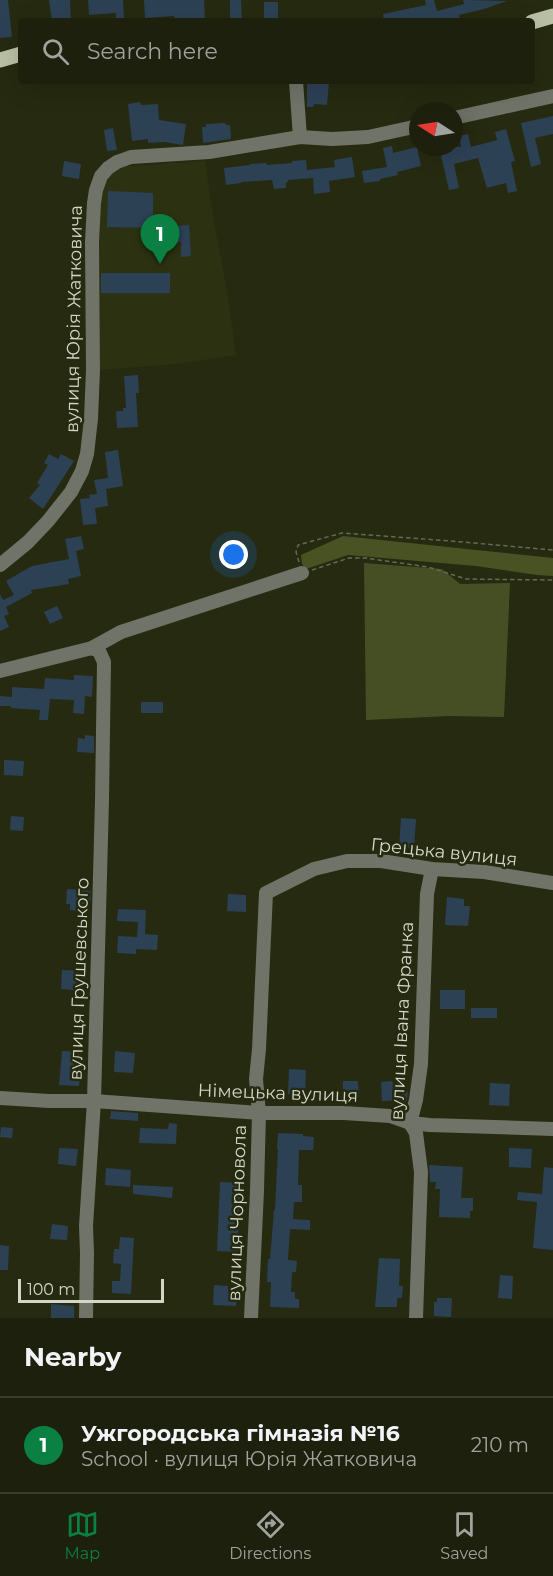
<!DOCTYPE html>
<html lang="en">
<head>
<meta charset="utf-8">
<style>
	body { margin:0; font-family:Montserrat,sans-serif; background:#292d1a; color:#f1f3f6 }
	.compass { position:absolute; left:409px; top:102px; width:54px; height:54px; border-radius:50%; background:#1c200c; box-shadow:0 6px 24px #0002; rotate:282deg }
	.scale { position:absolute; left:18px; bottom:15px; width:146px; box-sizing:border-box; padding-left:6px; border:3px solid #d3d7c8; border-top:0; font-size:16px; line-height:21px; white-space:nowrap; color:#d3d7c8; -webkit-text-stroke:4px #252a10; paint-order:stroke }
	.you { position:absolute; left:234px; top:555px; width:21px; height:21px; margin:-15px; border:4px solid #fff; border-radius:50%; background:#1a73e8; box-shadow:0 0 0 9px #1a73e833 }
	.badge { display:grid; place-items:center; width:39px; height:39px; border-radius:50%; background:#0b8043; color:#fff; font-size:20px; font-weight:700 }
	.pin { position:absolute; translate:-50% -50px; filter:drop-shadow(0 2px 3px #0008) }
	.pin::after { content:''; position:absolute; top:32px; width:21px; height:18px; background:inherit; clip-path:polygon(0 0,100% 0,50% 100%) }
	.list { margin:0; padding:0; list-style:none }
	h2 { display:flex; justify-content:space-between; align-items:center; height:78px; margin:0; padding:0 24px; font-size:26px }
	h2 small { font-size:20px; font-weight:400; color:#a0a39d }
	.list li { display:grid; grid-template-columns:39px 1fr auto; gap:18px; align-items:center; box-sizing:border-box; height:96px; padding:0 24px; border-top:2px solid #3a3e2d }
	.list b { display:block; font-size:22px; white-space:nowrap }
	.list p { margin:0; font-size:20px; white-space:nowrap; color:#a0a39d }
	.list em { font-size:20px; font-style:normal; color:#a0a39d }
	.icon { flex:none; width:33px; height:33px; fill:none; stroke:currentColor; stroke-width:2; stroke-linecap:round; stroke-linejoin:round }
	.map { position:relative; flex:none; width:553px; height:1318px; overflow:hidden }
	.search { position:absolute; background:#1c200c; box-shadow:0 6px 24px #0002; left:18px; right:18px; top:18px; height:66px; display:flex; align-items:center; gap:15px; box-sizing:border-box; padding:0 21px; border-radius:6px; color:#a0a39d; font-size:22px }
	.sheet { height:174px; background:#1c200c }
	nav { display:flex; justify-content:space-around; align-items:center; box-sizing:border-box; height:84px; border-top:2px solid #3a3e2d; background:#1c200c; font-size:16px; color:#a0a39d }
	nav a { display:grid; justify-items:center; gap:3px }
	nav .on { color:#0b8043 }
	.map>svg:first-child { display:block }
	.built { fill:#2c3211 }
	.green { fill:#464f24 }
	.forest { fill:#485223 }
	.building { fill:#2d4155 }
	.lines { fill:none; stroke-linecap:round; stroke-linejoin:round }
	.path { stroke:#656a54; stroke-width:1.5; stroke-dasharray:4.5 3; stroke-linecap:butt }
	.minor { stroke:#707367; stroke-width:14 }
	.major { stroke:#bac0a6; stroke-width:15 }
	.labels { text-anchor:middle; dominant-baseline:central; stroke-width:5; stroke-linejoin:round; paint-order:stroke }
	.street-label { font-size:18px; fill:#d3d7c8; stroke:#252a10 }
</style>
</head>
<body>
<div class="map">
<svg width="553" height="1318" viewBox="0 0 553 1318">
	<rect width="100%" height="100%" fill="#252a10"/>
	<!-- built -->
	<polygon class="built" points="205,161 214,222 227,290 236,355 176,364 100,370 99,237 101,183 113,167"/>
	<!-- green -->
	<polygon class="green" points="364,563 442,569 460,584 510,583 504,717 449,716 366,720"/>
	<!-- forest -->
	<polygon class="forest" points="343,536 553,558 553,576 537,575 476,566 348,555 306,569 302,564 301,555"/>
	<!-- building -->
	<g class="building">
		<polygon points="0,0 8,0 12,37 0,38"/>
		<polygon points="49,0 70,0 71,21 52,21"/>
		<polygon points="88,0 123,0 124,19 116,19 116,13 89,15"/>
		<polygon points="144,0 204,0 205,21 174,21 174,16 145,18"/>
		<polygon points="230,0 241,0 242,21 230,21"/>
		<polygon points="425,0 434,0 437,11 464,4 463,0 507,1 484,9 459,15 460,21 384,21 383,14 426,5"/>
		<rect x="264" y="2" width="14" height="19"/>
		<polygon points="309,81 329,81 327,105 314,104 313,107 307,107 307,83 309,83"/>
		<polygon points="140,102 141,105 158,104 159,120 186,124 183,145 165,142 148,143 148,139 132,141 128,104"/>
		<polygon points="553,116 553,134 535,138 541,164 531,167 521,123"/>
		<polygon points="225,123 226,125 230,125 231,139 203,143 202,127 206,127 206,124"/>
		<polygon points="113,128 117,150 107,151 104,130"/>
		<polygon points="506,129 515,161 511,162 517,191 508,193 506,183 487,188 478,158 454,164 459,188 449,190 439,147 461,147 459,136 468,134 471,147 497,140 495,132"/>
		<polygon points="392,146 393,153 417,147 421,166 397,172 398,175 380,179 380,181 364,183 362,171 387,167 383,148"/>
		<polygon points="352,157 355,177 329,181 330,192 314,194 313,178 288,180 288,182 286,182 286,188 274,189 272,180 241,182 241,183 226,185 224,168 250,165 250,164 266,163 267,165 292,163 292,161 306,160 307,170 335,167 334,160"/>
		<polygon points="64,161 81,164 79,179 62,176"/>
		<polygon points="108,191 153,193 153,228 107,227"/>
		<polygon points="189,225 191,256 181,257 181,242 163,243 163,242 160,242 159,227"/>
		<rect x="101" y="273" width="69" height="20"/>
		<polygon points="138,375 139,393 136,393 138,427 117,428 116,411 123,411 123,408 126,408 124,376"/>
		<polygon points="118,450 123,486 106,489 108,506 95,508 97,524 83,525 80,499 90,498 89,495 97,494 94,480 108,478 105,452"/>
		<polygon points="49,454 58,459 61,454 74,461 43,509 29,498 40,485 37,483 48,465 44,463"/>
		<polygon points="81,536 84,549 76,551 81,576 68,579 69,584 31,590 32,593 6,607 9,614 4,616 9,627 0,631 0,594 3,600 14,595 6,581 32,566 69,559 65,539"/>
		<polygon points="57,606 63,618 50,624 44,612"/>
		<polygon points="74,675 93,676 92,697 85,696 84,714 73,713 74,700 50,699 48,720 39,720 40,710 11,708 11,706 0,706 0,696 12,697 12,687 44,689 45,678 74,680"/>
		<rect x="141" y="702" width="22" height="11"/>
		<polygon points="85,735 94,736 94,753 77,752 78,738 85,739"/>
		<polygon points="4,760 24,761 23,776 4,775"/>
		<polygon points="11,816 24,817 23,831 10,830"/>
		<polygon points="401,818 416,819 414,848 399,848"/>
		<polygon points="67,889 91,891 90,906 80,905 80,911 70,910 70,904 66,904"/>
		<polygon points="228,894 246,895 246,912 227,911"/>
		<polygon points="447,897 464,899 464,906 470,906 468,926 445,925"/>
		<polygon points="118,909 146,910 145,934 158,935 157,950 136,949 136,954 117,953 118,936 137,937 138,922 117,921"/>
		<polygon points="62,970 86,971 85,991 61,989"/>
		<rect x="440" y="990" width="25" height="19"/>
		<rect x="471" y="1008" width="26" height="10"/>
		<polygon points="62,1051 82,1052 79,1086 59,1085"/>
		<polygon points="115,1051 135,1053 133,1073 114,1072"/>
		<polygon points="289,1069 306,1070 305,1095 288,1094"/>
		<polygon points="343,1081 358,1081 359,1097 343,1098"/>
		<polygon points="392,1081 393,1084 405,1083 406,1092 408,1092 406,1103 402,1103 402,1100 382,1101 381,1082"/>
		<polygon points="490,1083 510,1084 509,1106 489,1105"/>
		<polygon points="111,1111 138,1113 138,1121 110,1119"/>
		<polygon points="169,1123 177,1124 176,1144 139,1143 140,1128 168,1129"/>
		<polygon points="1,1127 13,1128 12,1138 0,1137"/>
		<polygon points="278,1133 303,1134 303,1136 314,1137 313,1150 299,1150 298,1185 302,1185 302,1202 294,1202 293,1219 310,1220 310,1230 290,1229 288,1260 297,1261 296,1272 292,1272 291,1292 295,1292 295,1299 299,1299 299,1308 270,1307 271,1282 267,1282 268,1259 270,1259 274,1210 275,1210 278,1149 277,1149"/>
		<polygon points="59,1148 78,1149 76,1166 58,1164"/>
		<polygon points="509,1148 532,1149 531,1168 509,1167"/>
		<polygon points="429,1165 463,1167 461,1198 473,1198 473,1211 470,1211 470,1218 439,1217 440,1189 435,1189 436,1182 430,1182"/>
		<polygon points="544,1167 553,1168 553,1250 533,1248 537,1202 517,1200 518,1192 542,1194"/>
		<polygon points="106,1168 131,1170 130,1187 105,1185"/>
		<polygon points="220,1182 241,1183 238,1237 240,1237 239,1252 217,1251"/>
		<polygon points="133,1185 173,1187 172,1198 133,1194"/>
		<polygon points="52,1224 68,1226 67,1240 50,1239"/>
		<polygon points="120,1237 134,1238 131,1294 112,1293 112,1281 120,1281 121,1264 113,1263 114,1249 119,1249"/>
		<polygon points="0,1245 9,1246 8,1270 0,1270"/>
		<polygon points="379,1258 400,1259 399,1286 403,1286 402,1298 397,1298 397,1307 375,1307"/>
		<polygon points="500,1275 513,1276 512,1299 498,1298"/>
		<polygon points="214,1285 228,1286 228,1293 237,1294 236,1306 213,1305"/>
		<polygon points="437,1298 452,1298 451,1317 434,1316 434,1302 437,1302"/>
		<polygon points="51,1304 74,1306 74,1318 51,1318"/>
	</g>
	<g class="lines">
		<!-- path -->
		<g class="path">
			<polyline points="299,562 296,552 298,545 342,533 451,541 553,550"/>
			<polyline points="312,570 349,558 365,558 428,567 466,579 553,580"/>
		</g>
		<!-- minor -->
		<g class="minor">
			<polyline points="296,81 300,137"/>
			<polyline points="454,118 553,96"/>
			<polyline points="0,565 28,542 48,521 71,492 82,471 87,454 91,419 93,370 92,242 94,203 96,190 101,176 108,168 117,162 131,157 209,152 300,137 332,139 368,137 418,126"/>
			<polyline points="0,671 92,648 121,632 302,573"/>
			<polyline points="0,1098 49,1101 94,1101 259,1113 344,1113 390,1116 410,1123 430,1125 553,1129"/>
			<polyline points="86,1318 87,1253 86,1226 94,1101 102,800 104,662 99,651 92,648"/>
			<polyline points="251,1318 257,1191 259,1113 256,1079 259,1049 266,893 314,869 347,861 381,861 432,869 484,872 553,883"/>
			<polyline points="416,1318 421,1172 416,1133 410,1123 416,1100 421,1064 427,894 432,869"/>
		</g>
		<!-- major -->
		<g class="major">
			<polyline points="532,22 553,16"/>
			<polyline points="0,60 21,54"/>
		</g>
	</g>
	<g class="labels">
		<!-- street labels -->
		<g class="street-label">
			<text transform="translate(74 319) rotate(-89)">вулиця Юрія Жатковича</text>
			<text transform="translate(444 852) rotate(6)">Грецька вулиця</text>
			<text transform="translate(79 979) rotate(-88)">вулиця Грушевського</text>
			<text transform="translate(402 1021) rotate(-87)">вулиця Івана Франка</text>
			<text transform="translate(278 1093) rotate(2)">Німецька вулиця</text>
			<text transform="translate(237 1213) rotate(-88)">вулиця Чорновола</text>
		</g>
	</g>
</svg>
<svg class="compass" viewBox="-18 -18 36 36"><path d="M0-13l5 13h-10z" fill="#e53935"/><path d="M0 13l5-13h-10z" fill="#a0a39d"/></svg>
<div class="scale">100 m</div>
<div class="you"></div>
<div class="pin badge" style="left:160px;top:264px">1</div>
<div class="search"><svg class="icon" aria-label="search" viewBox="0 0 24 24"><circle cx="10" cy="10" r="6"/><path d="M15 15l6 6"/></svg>Search here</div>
</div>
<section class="sheet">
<h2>Nearby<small></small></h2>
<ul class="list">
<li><span class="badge">1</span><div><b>Ужгородська гімназія №16</b><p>School · вулиця Юрія Жатковича</p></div><em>210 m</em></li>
</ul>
</section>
<nav>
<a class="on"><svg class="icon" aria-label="map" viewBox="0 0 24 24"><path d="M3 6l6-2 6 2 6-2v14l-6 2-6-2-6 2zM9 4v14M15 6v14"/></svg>Map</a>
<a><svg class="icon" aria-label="directions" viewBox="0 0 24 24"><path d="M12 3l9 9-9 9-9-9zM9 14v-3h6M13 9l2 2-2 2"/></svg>Directions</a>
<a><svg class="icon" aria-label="saved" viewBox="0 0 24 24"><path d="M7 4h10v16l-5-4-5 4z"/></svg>Saved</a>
</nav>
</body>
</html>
